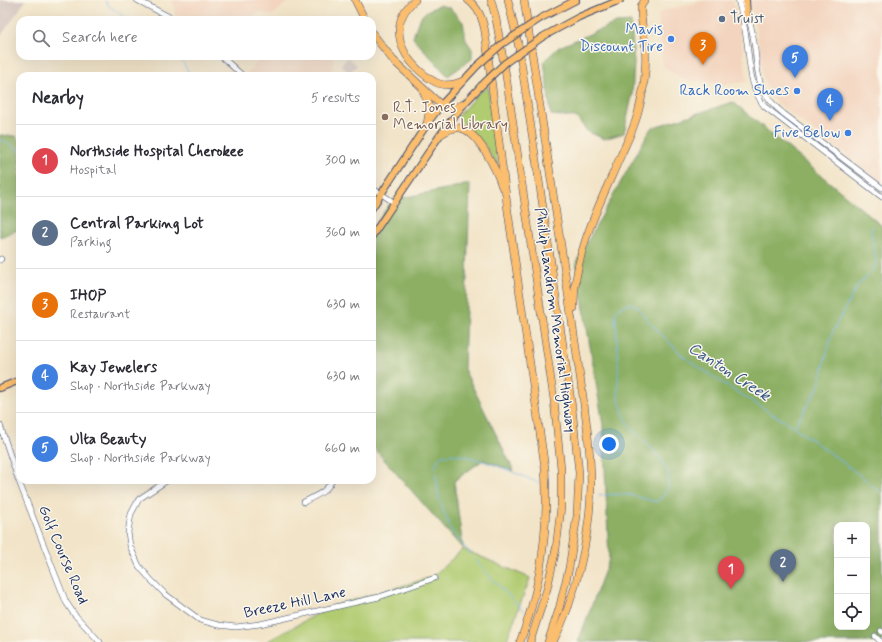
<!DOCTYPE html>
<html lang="en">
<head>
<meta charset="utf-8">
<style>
	body { margin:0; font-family:Mynerve,sans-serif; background:#f7f7f7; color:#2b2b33 }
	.controls { position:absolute; right:12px; bottom:12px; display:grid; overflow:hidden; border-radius:8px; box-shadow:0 4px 16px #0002 }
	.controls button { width:36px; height:36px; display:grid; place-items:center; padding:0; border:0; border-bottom:1px solid #e1e1e2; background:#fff; color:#2b2b33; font:20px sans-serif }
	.you { position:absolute; left:609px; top:444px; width:14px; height:14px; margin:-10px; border:3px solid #fff; border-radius:50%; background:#1a73e8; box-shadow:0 0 0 6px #1a73e833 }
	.badge { display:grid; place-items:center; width:26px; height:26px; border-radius:50%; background:#1a73e8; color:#fff; font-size:13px; font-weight:700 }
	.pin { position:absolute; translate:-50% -33px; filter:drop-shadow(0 1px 2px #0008) }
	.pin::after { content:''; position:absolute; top:21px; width:14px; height:12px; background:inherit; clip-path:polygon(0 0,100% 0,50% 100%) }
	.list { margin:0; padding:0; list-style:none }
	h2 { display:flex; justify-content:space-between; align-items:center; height:52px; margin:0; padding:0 16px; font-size:17px }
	h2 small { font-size:13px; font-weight:400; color:#7c7c81 }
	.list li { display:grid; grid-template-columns:26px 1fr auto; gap:12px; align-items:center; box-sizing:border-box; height:72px; padding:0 16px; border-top:1px solid #e1e1e2 }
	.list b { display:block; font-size:15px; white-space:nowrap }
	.list p { margin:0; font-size:13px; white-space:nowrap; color:#7c7c81 }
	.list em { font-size:13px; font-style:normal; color:#7c7c81 }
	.icon { flex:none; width:22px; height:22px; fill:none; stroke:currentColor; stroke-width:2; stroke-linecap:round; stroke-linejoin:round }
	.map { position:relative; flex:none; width:882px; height:642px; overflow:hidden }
	.search { position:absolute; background:#fff; box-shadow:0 4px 16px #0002; left:16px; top:16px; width:360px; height:44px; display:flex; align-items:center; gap:10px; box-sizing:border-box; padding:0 14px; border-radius:12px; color:#7c7c81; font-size:15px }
	.panel { position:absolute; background:#fff; box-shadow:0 4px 16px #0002; left:16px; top:72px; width:360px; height:412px; border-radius:12px }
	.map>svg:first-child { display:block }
	.built { fill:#f3d4be }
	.industrial { fill:#cfc0ba }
	.green { fill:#b1cb71; stroke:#667d68 }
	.forest { fill:#8caf63; stroke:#546f60; fill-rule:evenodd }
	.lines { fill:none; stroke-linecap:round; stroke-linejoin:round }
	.stream { stroke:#76b5ea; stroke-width:1 }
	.minor-casing { stroke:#3b4a6e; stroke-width:6 }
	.major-casing { stroke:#3b4a6e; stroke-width:8 }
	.highway-casing { stroke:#3b4a6e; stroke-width:8 }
	.minor { stroke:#fff; stroke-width:5 }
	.major { stroke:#fbbd6e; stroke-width:6 }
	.highway { stroke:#fbbd6e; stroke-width:7 }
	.major-bridge-casing { stroke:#3b4a6e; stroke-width:8; stroke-linecap:butt }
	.major-bridge { stroke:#fbbd6e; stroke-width:6 }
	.service-dot { fill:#5c6f8a; stroke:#fbf7ec; stroke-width:1.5 }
	.shop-dot { fill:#3f7fe0; stroke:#fbf7ec; stroke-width:1.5 }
	.education-dot { fill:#8d6e63; stroke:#fbf7ec; stroke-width:1.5 }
	.labels { text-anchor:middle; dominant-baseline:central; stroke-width:3; stroke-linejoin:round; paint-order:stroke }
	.service-label { font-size:15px; fill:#4e5e75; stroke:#fbf7ec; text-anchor:start }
	.shop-label { font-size:15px; fill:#366cbe; stroke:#fbf7ec; text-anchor:end }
	.education-label { font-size:15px; fill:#785e54; stroke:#fbf7ec; text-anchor:start }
	.street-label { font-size:15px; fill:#1b2f5e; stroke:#fbf7ec }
	.water-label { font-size:16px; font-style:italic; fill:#365788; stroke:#fbf7ec }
</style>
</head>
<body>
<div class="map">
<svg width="882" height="642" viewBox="0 0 882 642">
	<rect width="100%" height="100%" fill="#fbf7ec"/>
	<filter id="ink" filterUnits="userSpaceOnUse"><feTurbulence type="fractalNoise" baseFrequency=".025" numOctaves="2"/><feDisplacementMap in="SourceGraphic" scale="8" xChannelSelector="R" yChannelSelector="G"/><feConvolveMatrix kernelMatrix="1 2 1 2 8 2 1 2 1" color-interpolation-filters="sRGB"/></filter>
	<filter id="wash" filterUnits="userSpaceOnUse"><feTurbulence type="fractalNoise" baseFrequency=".012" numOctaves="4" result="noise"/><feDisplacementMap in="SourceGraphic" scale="16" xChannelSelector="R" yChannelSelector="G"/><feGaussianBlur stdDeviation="0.9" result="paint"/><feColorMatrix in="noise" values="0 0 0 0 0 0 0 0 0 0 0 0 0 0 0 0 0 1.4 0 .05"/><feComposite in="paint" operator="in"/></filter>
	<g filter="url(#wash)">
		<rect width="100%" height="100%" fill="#f2e4c8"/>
		<!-- built -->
		<g class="built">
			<polygon points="172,0 292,0 285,4 272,16 260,12 240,20 183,20 175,16 175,7"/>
			<polygon points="708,0 733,0 738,18 747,82 725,84 685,80 663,66 658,16 664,10"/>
			<polygon points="750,0 882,0 882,182 778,104 770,94 763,77 757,34"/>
			<polygon points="263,56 334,56 332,69 328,76 251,76 247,73"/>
		</g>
		<!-- industrial -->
		<g class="industrial">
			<polygon points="0,0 26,0 0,37"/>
			<polygon points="348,57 357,65 349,73 341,65"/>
		</g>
		<!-- green -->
		<g class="green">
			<polygon points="488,86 498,168 484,144 457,117 482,89 483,91"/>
			<polygon points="463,549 530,578 506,642 266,642 330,607 432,577"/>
		</g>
		<!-- forest -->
		<g class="forest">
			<path d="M440,5L450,8L463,22L466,40L472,49V59L448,76L413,38C419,17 419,14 440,5Z"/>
			<polygon points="631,22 634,63 632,96 624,133 604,139 587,131 576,117 551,115 544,61 559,47 616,23"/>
			<path d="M733,102L882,226V642H578L609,559L603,425L576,262L651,128ZM837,525H867V627H837Z"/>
			<polygon points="0,135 16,136 20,143 20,229 0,237"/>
			<polygon points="470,184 464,369 514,471 483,460 454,481 463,549 372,446 372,229 392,200"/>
		</g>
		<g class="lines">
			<!-- stream -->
			<g class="stream">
				<polyline points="105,0 109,6 129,20"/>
				<polyline points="179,56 191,76"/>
				<polyline points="0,139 20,151"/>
				<polyline points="795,426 819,386 825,360 833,331 858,285 873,271 876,260 871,231 873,226"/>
				<path d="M599,496C623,492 633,495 656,502L663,497L668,488V472L662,461L652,449L631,429L622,411L618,396V353L615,313L620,307L631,303L639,308L648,321L684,357L724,384L794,427L844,463L882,493"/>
				<path d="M525,612L491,578L452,532L439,500L435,466L440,456C461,448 517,474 539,483"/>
			</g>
		</g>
	</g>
	<g filter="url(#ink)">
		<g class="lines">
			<!-- minor casing -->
			<g class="minor-casing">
				<g id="minor">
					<polyline points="137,0 175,20"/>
					<path d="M738,0C742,14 745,29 747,43C750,66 750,87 764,106L882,197"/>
					<path d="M743,0C746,9 749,18 751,27C761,65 749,86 784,114L882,188"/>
					<polyline points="221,56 243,76"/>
					<polyline points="372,188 395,203"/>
					<polyline points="0,260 1,259"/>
					<polyline points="0,425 18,479 66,602 74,614 100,642"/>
					<polyline points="168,480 139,499 131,514 128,532 130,546 139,566 151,580 165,594 200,620 218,625 236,627 260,624 379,597 435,578"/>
					<path d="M304,502C315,496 327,492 332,480"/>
					<polyline points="881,631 882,632"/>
					<polyline points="875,636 881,642"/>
				</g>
			</g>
			<!-- major casing -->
			<g class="major-casing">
				<g id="major">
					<polyline points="746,0 747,15"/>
					<polyline points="541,18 576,0"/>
					<polyline points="544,36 579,17 620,0"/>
					<polyline points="372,208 427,124 441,105 477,66"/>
					<polyline points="372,236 440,135 464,104 481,86"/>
					<polyline points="0,388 20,380"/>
				</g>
			</g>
			<!-- highway casing -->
			<g class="highway-casing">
				<g id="highway">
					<polyline points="355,0 365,20"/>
					<path d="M415,0C389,22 398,52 421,72C435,84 444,89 463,81"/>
					<path d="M468,0C479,8 483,19 485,32L508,212L545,468C549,527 541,587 520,642"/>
					<polyline points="491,0 496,19 506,76 554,400 561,469 561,507 556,549 547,589 530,642"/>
					<polyline points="508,0 519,48 540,187 572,408 579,473 577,516 569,568 559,609 548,642"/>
					<path d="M524,0C537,87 550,173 563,259C569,301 575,342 581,383C586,417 591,452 591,487C590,536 576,598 553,642"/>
					<polyline points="617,1 619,0"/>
					<polyline points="372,33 393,60 441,105 453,108 464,104"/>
					<polyline points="423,91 430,107 427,124"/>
					<path d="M440,135C446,131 453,127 460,128C478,131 497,171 502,187"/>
					<path d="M574,308C573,253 600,204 621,155C627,142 634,128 638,113C644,91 647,67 645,44C644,33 641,22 641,11V6L645,0"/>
				</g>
			</g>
			<!-- minor -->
			<use href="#minor" class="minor"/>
			<!-- major -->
			<use href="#major" class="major"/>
			<!-- highway -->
			<use href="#highway" class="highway"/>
			<!-- major-bridge casing -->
			<g class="major-bridge-casing">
				<g id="major-bridge">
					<polyline points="477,66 502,44 541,18"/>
					<polyline points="481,86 505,63 544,36"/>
				</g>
			</g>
			<!-- major-bridge -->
			<use href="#major-bridge" class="major-bridge"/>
		</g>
	</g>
	<!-- markers -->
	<circle class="service-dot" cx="722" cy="19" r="4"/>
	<g class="shop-dot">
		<circle cx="671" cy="39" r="4"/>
		<circle cx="797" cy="91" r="4"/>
		<circle cx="848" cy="133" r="4"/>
	</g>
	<circle class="education-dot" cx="385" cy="117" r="4"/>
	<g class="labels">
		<!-- service labels -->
		<g class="service-label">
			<text x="730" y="19">Truist</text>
		</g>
		<!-- shop labels -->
		<g class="shop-label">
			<text x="663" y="30">Mavis<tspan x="663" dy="17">Discount Tire</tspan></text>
			<text x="789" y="91">Rack Room Shoes</text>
			<text x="840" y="133">Five Below</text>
		</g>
		<!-- education labels -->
		<g class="education-label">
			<text x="393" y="108">R.T. Jones<tspan x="393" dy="17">Memorial Library</tspan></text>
		</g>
		<!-- street labels -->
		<g class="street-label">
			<text transform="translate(555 320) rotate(82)">Phillip Landrum Memorial Highway</text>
			<text transform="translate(63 555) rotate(67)">Golf Course Road</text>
			<text transform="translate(295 603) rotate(-12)">Breeze Hill Lane</text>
		</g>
		<!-- water labels -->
		<g class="water-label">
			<text transform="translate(729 372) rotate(33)">Canton Creek</text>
		</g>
	</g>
</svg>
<div class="controls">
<button>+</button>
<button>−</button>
<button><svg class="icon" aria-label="locate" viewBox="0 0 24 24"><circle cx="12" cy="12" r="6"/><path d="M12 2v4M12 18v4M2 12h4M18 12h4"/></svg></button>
</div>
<div class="you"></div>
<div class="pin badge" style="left:731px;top:589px;background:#e0444e">1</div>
<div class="pin badge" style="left:783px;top:582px;background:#5c6f8a">2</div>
<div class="pin badge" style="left:703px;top:65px;background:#e8710a">3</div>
<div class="pin badge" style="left:830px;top:121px;background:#3f7fe0">4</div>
<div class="pin badge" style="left:795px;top:78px;background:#3f7fe0">5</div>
<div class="search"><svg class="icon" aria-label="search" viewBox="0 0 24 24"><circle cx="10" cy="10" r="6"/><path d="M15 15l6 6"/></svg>Search here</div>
<section class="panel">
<h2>Nearby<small>5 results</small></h2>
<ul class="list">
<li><span class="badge" style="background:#e0444e">1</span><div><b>Northside Hospital Cherokee</b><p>Hospital</p></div><em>300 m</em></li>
<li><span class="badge" style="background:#5c6f8a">2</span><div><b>Central Parking Lot</b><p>Parking</p></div><em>360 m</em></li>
<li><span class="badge" style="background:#e8710a">3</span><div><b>IHOP</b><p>Restaurant</p></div><em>630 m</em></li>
<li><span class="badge" style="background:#3f7fe0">4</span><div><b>Kay Jewelers</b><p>Shop · Northside Parkway</p></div><em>630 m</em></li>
<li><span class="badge" style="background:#3f7fe0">5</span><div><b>Ulta Beauty</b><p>Shop · Northside Parkway</p></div><em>660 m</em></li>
</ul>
</section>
</div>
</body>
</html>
